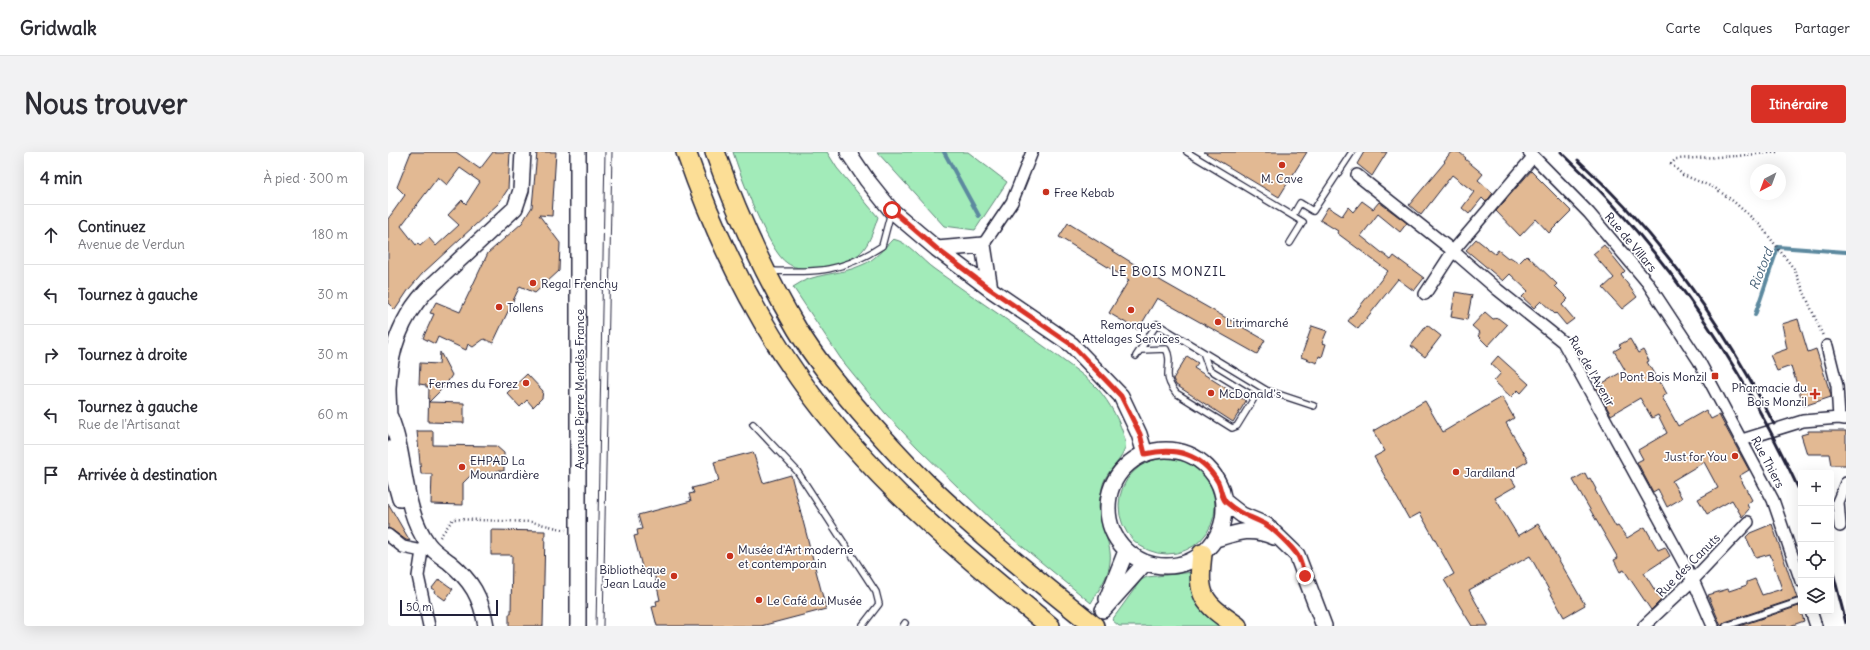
<!DOCTYPE html>
<html lang="fr">
<meta charset="utf-8">
<style>
body{margin:0;font-family:Delius,sans-serif;background:#f2f2f3;color:#2b2b33}
.controls{position:absolute;right:12px;bottom:12px;display:grid;overflow:hidden;border-radius:4px;box-shadow:0 4px 16px #0002}
.controls button{width:36px;height:36px;display:grid;place-items:center;padding:0;border:0;border-bottom:1px solid #e1e1e2;background:#fff;color:#2b2b33;font:20px sans-serif}
.compass{position:absolute;left:1362px;top:12px;width:36px;height:36px;border-radius:50%;background:#fff;box-shadow:0 4px 16px #0002;rotate:221deg}
.scale{position:absolute;left:12px;bottom:10px;width:98px;box-sizing:border-box;padding-left:4px;border:2px solid #22223b;border-top:0;font-size:11px;line-height:14px;white-space:nowrap;color:#22223b;-webkit-text-stroke:3px #fff;paint-order:stroke}
.stop{position:absolute;width:12px;height:12px;margin:-9px;border:3px solid #d93025;border-radius:50%;background:#fff}
.stop.end{background:#d93025;border-color:#fff;box-shadow:0 1px 4px #0008}
.list{margin:0;padding:0;list-style:none}
h2{display:flex;justify-content:space-between;align-items:center;height:52px;margin:0;padding:0 16px;font-size:17px}
h2 small{font-size:13px;font-weight:400;color:#7c7c81}
.list li{display:grid;grid-template-columns:26px 1fr auto;gap:12px;align-items:center;box-sizing:border-box;height:60px;padding:0 16px;border-top:1px solid #e1e1e2}
.list b{display:block;font-size:15px;white-space:nowrap}
.list p{margin:0;font-size:13px;white-space:nowrap;color:#7c7c81}
.list em{font-size:13px;font-style:normal;color:#7c7c81}
.icon{flex:none;width:22px;height:22px;fill:none;stroke:currentColor;stroke-width:2;stroke-linecap:round;stroke-linejoin:round}
.map{position:relative;flex:none;width:1458px;height:474px;overflow:hidden;border-radius:4px}
header{display:flex;align-items:center;gap:24px;box-sizing:border-box;height:56px;padding:0 20px;background:#fff;border-bottom:1px solid #e1e1e2}
header strong{font-size:19px}
nav{display:flex;gap:22px;margin-inline-start:auto;font-size:14px}
.intro{display:flex;align-items:center;justify-content:space-between;box-sizing:border-box;height:96px;padding:0 24px}
h1{margin:0;font-size:28px}
.button{padding:10px 18px;border-radius:4px;background:#d93025;color:#fff;font-size:14px;font-weight:700}
main{display:flex;gap:24px;padding:0 24px}
aside{flex:1;background:#fff;border-radius:4px;box-shadow:0 4px 16px #0002}
.map>svg:first-child{display:block}
</style>
<header>
<strong>Gridwalk</strong>
<nav><a>Carte</a><a>Calques</a><a>Partager</a></nav>
</header>
<div class="intro"><h1>Nous trouver</h1><a class="button">Itinéraire</a></div>
<main>
<aside>
<h2>4 min<small>À pied · 300 m</small></h2>
<ul class="list">
<li><svg class="icon" aria-label="ahead" viewBox="0 0 24 24"><path d="M12 20V5M6 11l6-6 6 6"/></svg><div><b>Continuez</b><p>Avenue de Verdun</p></div><em>180 m</em></li>
<li><svg class="icon" aria-label="left" viewBox="0 0 24 24"><path d="M17 20v-9H6M10 6l-5 5 5 5"/></svg><div><b>Tournez à gauche</b></div><em>30 m</em></li>
<li><svg class="icon" aria-label="right" viewBox="0 0 24 24"><path d="M7 20v-9h11M14 6l5 5-5 5"/></svg><div><b>Tournez à droite</b></div><em>30 m</em></li>
<li><svg class="icon" aria-label="left" viewBox="0 0 24 24"><path d="M17 20v-9H6M10 6l-5 5 5 5"/></svg><div><b>Tournez à gauche</b><p>Rue de l'Artisanat</p></div><em>60 m</em></li>
<li><svg class="icon" aria-label="arrive" viewBox="0 0 24 24"><path d="M6 21V4h12l-3 4 3 4H6"/></svg><div><b>Arrivée à destination</b></div></li>
</ul>
</aside>
<div class="map">
<svg width="1458" height="474" viewBox="0 0 1458 474">
<rect width="100%" height="100%" fill="#fff"/>
<filter id="ink" filterUnits="userSpaceOnUse"><feTurbulence type="fractalNoise" baseFrequency=".025" numOctaves="2"/><feDisplacementMap in="SourceGraphic" scale="8" xChannelSelector="R" yChannelSelector="G"/><feConvolveMatrix kernelMatrix="1 2 1 2 8 2 1 2 1" color-interpolation-filters="sRGB"/></filter>
<g filter="url(#ink)">
<path fill="#a2ebb9" stroke="#62867a" d="M345,0H439L449,16L490,65C481,92 476,107 446,113C432,116 411,120 399,111C381,100 352,23 345,0Z
M489,0H580L619,30L587,78L556,74Z
M505,87C521,90 533,108 546,117C586,146 628,173 668,203C682,214 698,224 710,237C722,251 733,271 737,288C741,302 722,316 717,327C714,332 714,339 712,345C707,372 725,388 722,410C721,424 710,439 703,451L614,378L529,295L497,261L453,207L405,135C426,120 451,124 474,113C487,108 495,97 505,87Z
M731 354a48 48 0 1 1 96 0a48 48 0 1 1-96 0Z
M806,420L837,474H731L724,468L753,428L759,425Z"/>
<g fill="none" stroke-linecap="round" stroke-linejoin="round">
<path stroke="#5c899f" stroke-width="4" d="M556,0L591,64
M1367,163L1390,95L1458,100"/>
</g>
<path fill="#e2b993" stroke="#22223b" fill-rule="evenodd" d="M23,0H68L92,17L105,0H122L120,37L110,52L35,121L21,137L7,158L0,151V67L17,43L9,35ZM72,16L92,30L78,52L74,48L60,63L71,73L48,94L41,86L32,94L30,91L28,93L13,74L50,25L59,33Z
M149,0H168L164,64L151,63L172,91L171,119L147,141L132,134L105,191L96,187L85,195L80,192L78,198L50,185L47,192L35,186L46,162L42,161L48,150L72,160L100,101L134,71L144,55Z
M816,0H919L891,45Z
M976,0H999L984,24L969,12Z
M1063,0H1071L1078,6L1077,7L1095,22L1090,28L1105,41L1098,50L1094,46L1081,62L1074,56L1086,40L1064,23L1033,63L1021,53L1057,10L1056,9Z
M1143,19L1183,59L1161,81L1148,67L1132,84L1108,59Z
M974,49L985,57L991,50L1019,71L1012,80L990,62L973,84L1003,108L1006,104L1036,126L1026,139L1010,127L970,177L960,169L1000,119L949,81L950,79L932,68L940,55L954,64L960,55L965,60Z
M680,71L775,130L877,188L869,202L769,146L750,178L721,161L741,128L671,85Z
M1088,87L1107,102L1110,98L1120,106L1122,105L1131,111L1139,103L1169,132L1167,134L1180,147L1174,153L1186,167L1178,173L1168,161L1167,162L1153,149L1146,156L1134,145L1140,139L1122,122L1115,129L1078,98Z
M1216,93L1237,119L1233,123L1249,145L1234,157L1215,136L1226,126L1205,102Z
M1067,140L1084,143L1079,168L1063,165Z
M1097,160L1105,167L1110,166L1119,173L1100,194L1090,184L1092,181L1084,174Z
M1410,167L1420,200L1428,197L1443,243V245L1416,254L1403,214L1389,219L1382,203L1399,197L1394,172Z
M1039,173L1053,184L1037,205L1023,194Z
M924,174L939,179L934,191L938,192L934,205L931,204L929,211L913,205Z
M1242,187L1250,201L1255,198L1261,209L1259,210L1272,232L1273,231L1279,242L1274,245L1290,274L1318,258L1323,267L1331,263L1361,318L1351,324L1364,348L1359,352L1361,357L1354,365L1344,348L1319,362L1310,347L1330,336L1316,310L1284,329L1294,346L1279,355L1270,337L1265,340L1249,310L1255,307L1250,298L1279,281L1270,263L1264,266L1252,246L1223,263L1208,235L1237,218L1226,199L1233,195L1231,193Z
M52,200L64,223L57,234L41,250L76,251V271L40,270L41,235H38V233L31,232L32,211L51,212Z
M799,204L810,211L806,216L858,249L845,270L788,233L785,227Z
M1110,204L1141,232L1133,241L1130,238L1123,245L1106,229L1113,221L1103,212Z
M139,222L155,239L154,246L145,255L139,248L132,255L119,241Z
M1114,245L1126,266L1118,271L1140,309L1120,321L1128,334L1107,346L1130,384L1150,372L1197,453L1176,465L1142,404L1081,438L1101,474H1084L1056,428L1066,422L1032,361L1021,367L986,305L997,299L985,279L1037,249L1055,280Z
M29,279H45V293L108,294L116,301V319H108V321H85L75,331V353L43,352L44,322H33Z
M1420,279H1458V313H1443L1441,302H1419L1413,283L1420,281Z
M365,300L375,331L403,323L438,457L373,474H269L264,455L269,454L268,449L272,448L266,421L261,422L259,418L255,419L246,384L250,383L249,378L254,377L250,363L303,349L301,342L306,341L304,336L331,329L326,310Z
M1197,321L1200,327L1202,326L1208,337L1207,338L1228,375L1230,374L1239,386L1257,375L1270,398L1277,395L1282,404L1256,421L1273,448L1263,458L1236,418L1232,420L1226,408L1230,406L1185,328Z
M0,351L22,389L18,388L4,378L0,376Z
M1384,372L1409,446L1337,470L1333,474L1320,443L1340,437L1341,439L1359,433V430L1367,427L1374,443L1394,437L1382,402L1368,406L1358,385L1362,381Z
M103,378L157,379L155,474H121V462H123L124,403H103Z
M51,427L65,437L57,448L46,440L47,438L44,436Z
M1411,454L1416,469L1402,474H1351Z"/>
<g fill="none" stroke-linecap="round" stroke-linejoin="round">
<defs>
<path id="lane" d="M799,0L915,70L902,91
M905,63L912,51L925,59L964,0
M381,119C429,120 453,121 494,94L503,60
M753,198L778,197C783,206 780,213 780,223C780,230 784,236 788,241L844,276L849,274L865,248L862,242L821,217L815,200
M748,204L769,172L878,238L926,254
M365,272L409,319L488,440L491,452L474,474
M515,474L517,471
M1338,474L1410,450"/>
<path id="street" d="M1141,0L1201,61L1259,130L1311,209L1385,348L1413,429
M969,23L1065,99L1110,138L1175,190L1305,428L1325,474
M595,93L624,50L644,0
M1037,142L1065,99L1145,5
M1439,194L1449,234L1451,266L1457,267
M1354,288L1415,269L1451,266
M1452,374L1450,350L1458,331
M0,383L15,395L34,399L30,424L41,474
M1423,459L1428,474
M1256,474L1305,428L1360,370"/>
<path id="secondary" d="M460,0L479,28L503,58L549,97L602,137L684,193L733,244L751,282L757,302
M549,97L595,93L602,137
M2,265C19,305 13,355 40,392C45,399 54,405 61,410C84,429 93,445 98,474
M0,274C2,262 0,250 0,237C1,200 13,166 38,139L127,56L133,38L135,0
M1,297L5,322L12,347
M720 356a58 58 0 1 1 116 0a58 58 0 1 1-116 0Z
M836,349L854,363L878,373L909,403L936,474
M828,387C850,380 864,375 886,385
M719,447L738,399
M715,458L757,411
M190,474V0"/>
<path id="highway" d="M298,0C326,81 362,156 411,226C479,323 571,400 662,474
M327,0C349,62 375,120 409,177C427,207 450,234 473,261C494,285 515,309 538,331C591,382 649,428 706,474
M814,402C809,445 814,450 849,474"/>
</defs>
<use href="#lane" stroke="#22223b" stroke-width="8"/>
<use href="#street" stroke="#22223b" stroke-width="14"/>
<use href="#secondary" stroke="#22223b" stroke-width="18"/>
<use href="#highway" stroke="#22223b" stroke-width="22"/>
<path stroke="#22223b" stroke-width="2.5" stroke-dasharray="1 3" stroke-linecap="butt" d="M1389,0L1349,4L1288,7L1283,12L1295,23L1327,36L1345,49L1372,73L1406,117L1435,184
M52,385L65,367L144,370L178,378"/>
<use href="#lane" stroke="#fff" stroke-width="5.5"/>
<use href="#street" stroke="#fff" stroke-width="11"/>
<use href="#secondary" stroke="#fff" stroke-width="15"/>
<use href="#highway" stroke="#fcde96" stroke-width="19"/>
<path stroke="#22223b" stroke-width="1" d="M208,474L217,0
M215,474L224,0"/>
<path stroke="#22223b" stroke-width="3" d="M1173,0C1277,97 1354,213 1413,342
M1190,8C1271,82 1336,174 1386,272
M1443,413L1458,471"/>
</g>
</g>
<g fill="none" stroke-linecap="round" stroke-linejoin="round" filter="url(#ink)">
<path stroke="#d93025" stroke-width="5" d="M504,58L549,97L602,137L684,193L733,244L752,282L757,302C788,295 813,301 830,330C833,336 833,345 838,350C852,363 862,364 877,372C886,377 905,396 910,404C913,410 915,418 917,424"/>
</g>
<g fill="#c8321e" stroke="#fff" stroke-width="1.5">
<circle cx="894" cy="13" r="4"/>
<circle cx="658" cy="40" r="4"/>
<circle cx="145" cy="131" r="4"/>
<circle cx="111" cy="155" r="4"/>
<circle cx="743" cy="158" r="4"/>
<circle cx="830" cy="170" r="4"/>
<rect x="1323" y="220" width="8" height="8" rx="2"/>
<circle cx="138" cy="231" r="4"/>
<circle cx="823" cy="241" r="4"/>
<path d="M1425 236h4v4h4v4h-4v4h-4v-4h-4v-4h4z"/>
<circle cx="1347" cy="304" r="4"/>
<circle cx="74" cy="315" r="4"/>
<circle cx="1068" cy="320" r="4"/>
<circle cx="342" cy="404" r="4"/>
<circle cx="286" cy="424" r="4"/>
<circle cx="371" cy="448" r="4"/>
</g>
<g text-anchor="middle" dominant-baseline="central" stroke-width="3.5" stroke-linejoin="round" paint-order="stroke">
<g font-size="12" fill="#22223b" stroke="#fff" text-anchor="start">
<text x="894" y="26" text-anchor="middle">M. Cave</text>
<text x="666" y="40">Free Kebab</text>
<text x="153" y="131">Regal Frenchy</text>
<text x="119" y="155">Tollens</text>
<text x="838" y="170">Litrimarché</text>
<text x="743" y="172" text-anchor="middle">Remorques<tspan x="743" dy="14">Attelages Services</tspan></text>
<text x="1319" y="224" text-anchor="end">Pont Bois Monzil</text>
<text x="130" y="231" text-anchor="end">Fermes du Forez</text>
<text x="1419" y="235" text-anchor="end">Pharmacie du<tspan x="1419" dy="14">Bois Monzil</tspan></text>
<text x="831" y="241">McDonald's</text>
<text x="1339" y="304" text-anchor="end">Just for You</text>
<text x="82" y="308">EHPAD La<tspan x="82" dy="14">Mounardière</tspan></text>
<text x="1076" y="320">Jardiland</text>
<text x="350" y="397">Musée d'Art moderne<tspan x="350" dy="14">et contemporain</tspan></text>
<text x="278" y="417" text-anchor="end">Bibliothèque<tspan x="278" dy="14">Jean Laude</tspan></text>
<text x="379" y="448">Le Café du Musée</text>
</g>
<g font-size="12" fill="#22223b" stroke="#fff">
<text transform="translate(1243 90) rotate(50)">Rue de Villars</text>
<text transform="translate(1204 219) rotate(60)">Rue de l'Avenir</text>
<text transform="translate(191 237) rotate(-90)">Avenue Pierre Mendès France</text>
<text transform="translate(1380 310) rotate(62)">Rue Thiers</text>
<text transform="translate(1300 413) rotate(-45)">Rue des Canuts</text>
</g>
<g font-size="13" font-style="italic" fill="#445e75" stroke="#fff">
<text transform="translate(1373 117) rotate(-69)">Riotord</text>
</g>
<g font-size="13" letter-spacing="1" fill="#22223b" stroke="#fff">
<text x="781" y="119">LE BOIS MONZIL</text>
</g>
</g>
</svg>
<div class="controls">
<button>+</button>
<button>−</button>
<button><svg class="icon" aria-label="locate" viewBox="0 0 24 24"><circle cx="12" cy="12" r="6"/><path d="M12 2v4M12 18v4M2 12h4M18 12h4"/></svg></button>
<button><svg class="icon" aria-label="layers" viewBox="0 0 24 24"><path d="M12 4l9 5-9 5-9-5zM3 14l9 5 9-5"/></svg></button>
</div>
<svg class="compass" viewBox="-18 -18 36 36"><path d="M0-13l5 13h-10z" fill="#e53935"/><path d="M0 13l5-13h-10z" fill="#7c7c81"/></svg>
<div class="scale">50 m</div>
<div class="stop" style="left:504px;top:58px"></div>
<div class="stop end" style="left:917px;top:424px"></div>
</div>
</main>
